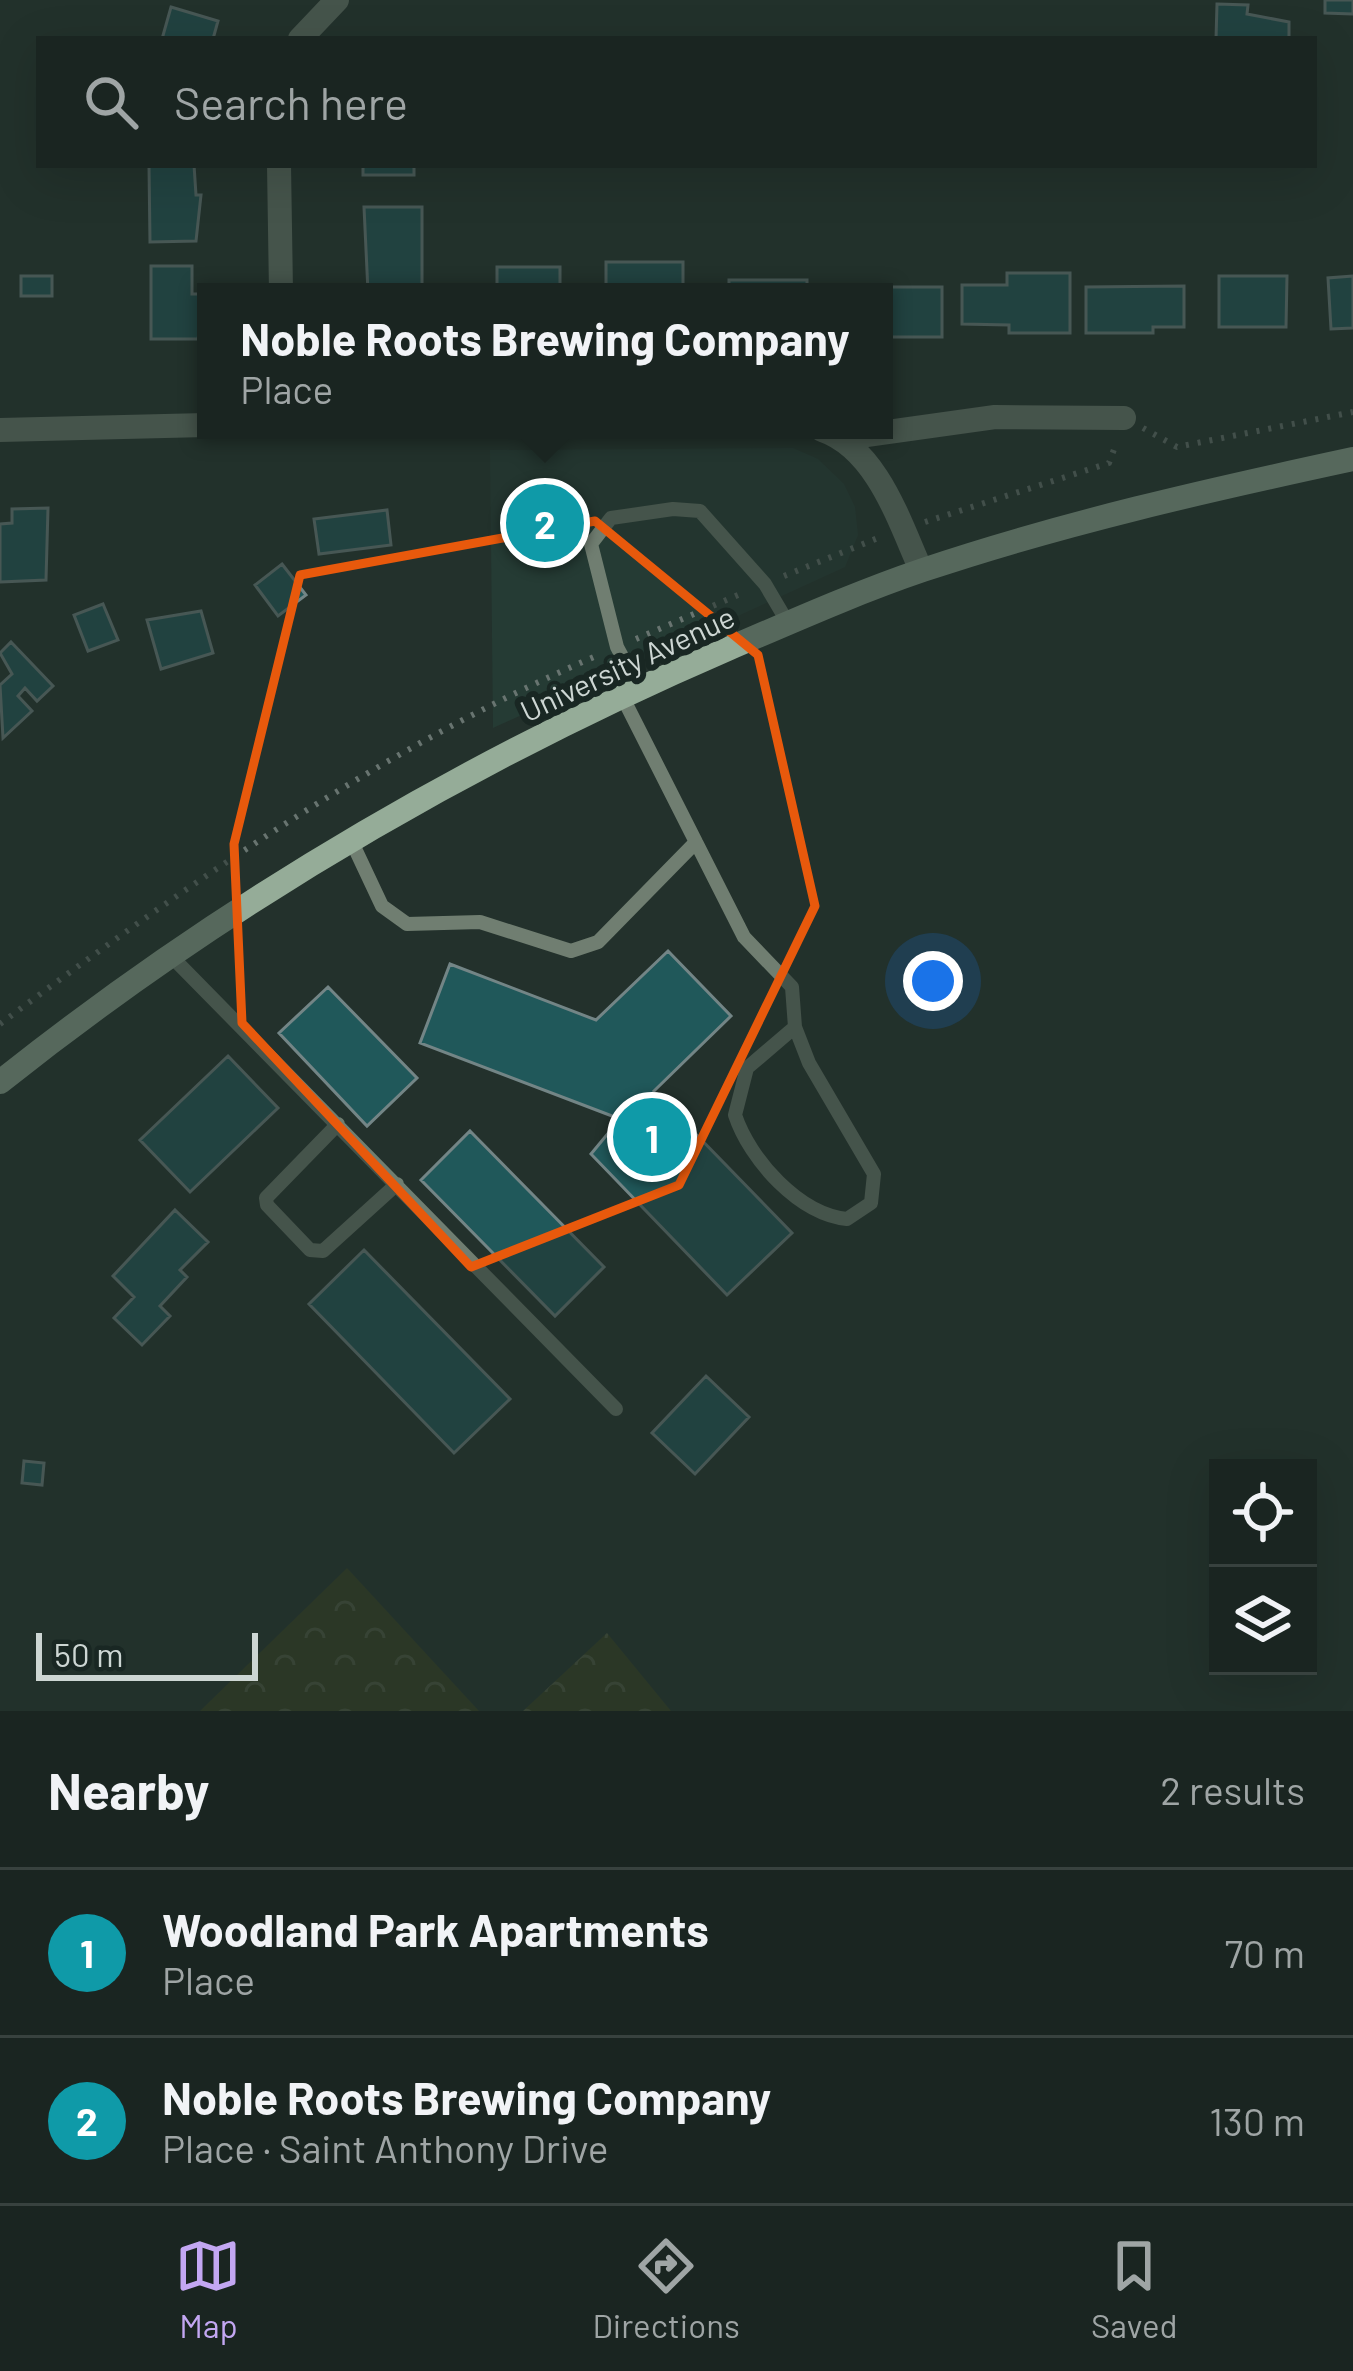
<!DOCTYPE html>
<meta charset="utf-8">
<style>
body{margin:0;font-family:Barlow,sans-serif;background:#27312e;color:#f1f3f6}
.controls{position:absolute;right:36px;bottom:36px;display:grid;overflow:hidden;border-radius:0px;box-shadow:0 12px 48px #0002}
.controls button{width:108px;height:108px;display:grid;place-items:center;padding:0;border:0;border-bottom:3px solid #38423f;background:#1a2521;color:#f1f3f6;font:60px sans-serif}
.scale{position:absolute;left:36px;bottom:30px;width:222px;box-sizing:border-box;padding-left:12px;border:6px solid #cdd6d3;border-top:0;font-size:33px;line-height:42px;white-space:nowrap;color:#cdd6d3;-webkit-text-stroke:9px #192723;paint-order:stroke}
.you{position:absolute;left:933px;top:981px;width:42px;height:42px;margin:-30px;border:9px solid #fff;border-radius:50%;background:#1a73e8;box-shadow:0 0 0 18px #1a73e833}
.badge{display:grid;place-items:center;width:78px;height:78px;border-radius:50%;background:#c3a7f2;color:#fff;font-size:39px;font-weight:700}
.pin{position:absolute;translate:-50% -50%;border:6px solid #fff;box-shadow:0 3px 12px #0006}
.popup{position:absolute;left:197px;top:283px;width:696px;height:156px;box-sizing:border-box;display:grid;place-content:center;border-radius:0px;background:#1a2521;filter:drop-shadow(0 3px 9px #0005);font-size:39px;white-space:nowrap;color:#9fa5a5}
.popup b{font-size:45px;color:#f1f3f6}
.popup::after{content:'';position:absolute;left:50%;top:100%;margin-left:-24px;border:24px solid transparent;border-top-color:#1a2521}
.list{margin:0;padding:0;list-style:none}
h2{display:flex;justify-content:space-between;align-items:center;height:156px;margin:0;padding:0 48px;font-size:51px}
h2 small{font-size:39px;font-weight:400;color:#9fa5a5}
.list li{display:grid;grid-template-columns:78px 1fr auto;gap:36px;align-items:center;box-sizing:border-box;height:168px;padding:0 48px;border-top:3px solid #38423f}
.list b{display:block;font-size:45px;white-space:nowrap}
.list p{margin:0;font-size:39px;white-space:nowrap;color:#9fa5a5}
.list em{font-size:39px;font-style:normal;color:#9fa5a5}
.icon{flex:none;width:66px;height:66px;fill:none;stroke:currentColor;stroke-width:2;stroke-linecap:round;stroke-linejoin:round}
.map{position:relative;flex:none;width:1353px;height:1711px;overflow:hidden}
.search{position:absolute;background:#1a2521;box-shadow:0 12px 48px #0002;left:36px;right:36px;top:36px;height:132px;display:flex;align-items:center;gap:30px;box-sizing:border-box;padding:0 42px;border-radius:0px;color:#9fa5a5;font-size:45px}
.sheet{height:492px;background:#1a2521}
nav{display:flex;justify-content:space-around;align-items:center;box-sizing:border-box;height:168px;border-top:3px solid #38423f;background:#1a2521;font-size:33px;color:#9fa5a5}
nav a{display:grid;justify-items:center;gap:6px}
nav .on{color:#c3a7f2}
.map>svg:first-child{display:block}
</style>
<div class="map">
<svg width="1353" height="1711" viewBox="0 0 1353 1711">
<defs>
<pattern id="forest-crowns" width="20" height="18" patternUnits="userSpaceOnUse" patternTransform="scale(3)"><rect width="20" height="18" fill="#353f20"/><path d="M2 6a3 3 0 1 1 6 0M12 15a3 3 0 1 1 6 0" fill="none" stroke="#515a40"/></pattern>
</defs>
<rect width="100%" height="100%" fill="#23312c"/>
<path fill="#253b34" d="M793,448L818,459L844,484L855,507L858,535L845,567L493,728L490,450Z"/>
<path fill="url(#forest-crowns)" d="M347,1568L479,1711H200Z
M607,1633L671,1711H523Z"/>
<path fill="#20585a" stroke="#738586" stroke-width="3" d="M1325,0H1353V14L1325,13Z
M1217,4L1248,5L1247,14L1289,22V39H1216Z
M171,7L218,21L213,39H162Z
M149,165H194L196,195H201L196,241L150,242Z
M363,165H414V175H363Z
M364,207H422V292H368Z
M606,262H683V292H606Z
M151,266H192V294H205L198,339H151Z
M497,267H560V292H497Z
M1007,273H1070V333H1009V325L962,324V285H1007Z
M21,276H52V296H21Z
M1219,276H1287L1286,327H1219Z
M1353,276V328L1331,329L1328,278Z
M729,280H807V292H729Z
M1184,286V327H1153V333H1086V287Z
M839,287H942V337H884V292H839Z
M564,486L570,556L526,560L520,489Z
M48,508L46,580L0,582V524L12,523V509Z
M387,510L391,545L319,554L314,519Z
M282,564L306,595L278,616L255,585Z
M103,604L118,640L88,651L74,615Z
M201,611L213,653L161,669L147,620Z
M11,642L53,686L37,701L25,688L18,696L32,711L3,738L0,685L12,674L0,653Z
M668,951L731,1016L654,1091L792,1233L727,1295L591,1154L620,1119L420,1043L450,964L596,1020Z
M328,987L417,1078L367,1126L279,1033Z
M228,1056L278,1108L190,1192L140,1140Z
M470,1131L604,1267L555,1316L421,1180Z
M175,1210L208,1242L180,1270L187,1277L160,1306L170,1316L142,1345L114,1318L134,1297L113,1276Z
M364,1250L510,1399L454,1453L309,1304Z
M706,1376L749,1417L695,1474L652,1433Z
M24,1461L44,1463L42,1485L22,1483Z"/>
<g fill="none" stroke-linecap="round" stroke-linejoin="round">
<path stroke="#687470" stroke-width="6" stroke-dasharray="3 9" stroke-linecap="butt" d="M1143,428L1177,447L1353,412
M925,522L1109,463L1116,444
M784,576L878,538
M636,639L745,592
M0,1024C187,884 385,746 601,654"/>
<path stroke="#707e71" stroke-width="14" d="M639,688L617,647L591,544L611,518L673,509L700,511L765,584L788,623
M622,696L744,937L792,987L795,1027L809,1063L874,1174L871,1203L847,1219C799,1214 750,1160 735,1115L747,1068L795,1027
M350,838L382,906L407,924L480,922L571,951L598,942L696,842
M170,955L616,1409
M338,1124L266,1198L267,1205L310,1250L323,1251L397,1184"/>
<path stroke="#707e71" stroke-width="24" d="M300,39L337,0
M279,165L281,292
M0,430L206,425
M822,430C877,449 899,521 921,570
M845,438L995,417L1124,418"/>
<path stroke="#95ac98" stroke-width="24" d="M0,1082C224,904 468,761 730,648C793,621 858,592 923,570C1063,523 1209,490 1353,459"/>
</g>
<path d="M0 0H1353V1711H0ZM595,521L758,655L815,906L679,1185L471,1267L242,1023L234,844L300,575Z" fill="#23312c" fill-opacity=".55" fill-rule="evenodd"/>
<path fill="none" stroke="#e8590c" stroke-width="9" stroke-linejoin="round" d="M595,521L758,655L815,906L679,1185L471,1267L242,1023L234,844L300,575Z"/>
<g text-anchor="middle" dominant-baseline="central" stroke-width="12" stroke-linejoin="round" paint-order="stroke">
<g font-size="30" fill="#cdd6d3" stroke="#192723">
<text transform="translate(627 663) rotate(-25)">University Avenue</text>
</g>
</g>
</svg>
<div class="controls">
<button><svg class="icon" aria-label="locate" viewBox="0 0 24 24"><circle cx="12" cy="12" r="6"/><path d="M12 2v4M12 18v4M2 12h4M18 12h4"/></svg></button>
<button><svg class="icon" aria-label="layers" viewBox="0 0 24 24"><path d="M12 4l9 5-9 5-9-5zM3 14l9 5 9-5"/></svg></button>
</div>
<div class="scale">50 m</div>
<div class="you"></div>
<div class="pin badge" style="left:652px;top:1137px;background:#0f9aa8">1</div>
<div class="pin badge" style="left:545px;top:523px;background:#0f9aa8">2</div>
<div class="popup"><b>Noble Roots Brewing Company</b>Place</div>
<div class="search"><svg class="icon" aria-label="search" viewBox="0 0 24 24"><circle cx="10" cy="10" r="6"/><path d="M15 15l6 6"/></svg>Search here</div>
</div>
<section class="sheet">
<h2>Nearby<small>2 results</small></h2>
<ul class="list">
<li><span class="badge" style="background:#0f9aa8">1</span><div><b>Woodland Park Apartments</b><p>Place</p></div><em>70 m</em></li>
<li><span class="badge" style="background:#0f9aa8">2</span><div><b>Noble Roots Brewing Company</b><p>Place · Saint Anthony Drive</p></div><em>130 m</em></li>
</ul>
</section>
<nav>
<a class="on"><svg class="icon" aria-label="map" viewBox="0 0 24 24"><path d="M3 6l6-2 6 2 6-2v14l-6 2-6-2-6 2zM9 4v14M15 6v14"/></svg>Map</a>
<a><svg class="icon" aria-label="directions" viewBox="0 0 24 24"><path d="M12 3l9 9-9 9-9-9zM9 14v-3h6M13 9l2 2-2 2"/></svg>Directions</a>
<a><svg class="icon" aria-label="saved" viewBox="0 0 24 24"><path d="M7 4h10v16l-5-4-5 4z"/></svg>Saved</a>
</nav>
